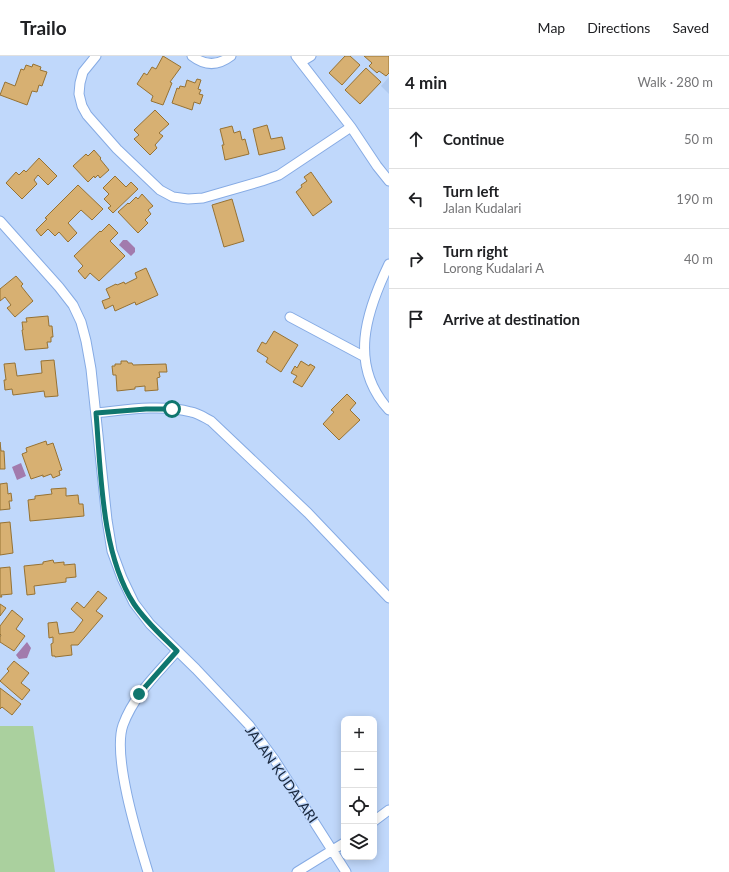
<!DOCTYPE html>
<meta charset="utf-8">
<style>
body{margin:0;font-family:Lato,sans-serif;background:#f2f2f2;color:#202124}
.controls{position:absolute;right:12px;bottom:12px;display:grid;overflow:hidden;border-radius:8px;box-shadow:0 2px 10px #0003}
.controls button{width:36px;height:36px;display:grid;place-items:center;padding:0;border:0;border-bottom:1px solid #e0e0e0;background:#fff;color:#202124;font:20px sans-serif}
.stop{position:absolute;width:12px;height:12px;margin:-9px;border:3px solid #0f766e;border-radius:50%;background:#fff}
.stop.end{background:#0f766e;border-color:#fff;box-shadow:0 1px 4px #0008}
.list{margin:0;padding:0;list-style:none}
h2{display:flex;justify-content:space-between;align-items:center;height:52px;margin:0;padding:0 16px;font-size:17px}
h2 small{font-size:13px;font-weight:400;color:#757577}
.list li{display:grid;grid-template-columns:26px 1fr auto;gap:12px;align-items:center;box-sizing:border-box;height:60px;padding:0 16px;border-top:1px solid #e0e0e0}
.list b{display:block;font-size:15px;white-space:nowrap}
.list p{margin:0;font-size:13px;white-space:nowrap;color:#757577}
.list em{font-size:13px;font-style:normal;color:#757577}
.icon{flex:none;width:22px;height:22px;fill:none;stroke:currentColor;stroke-width:2;stroke-linecap:round;stroke-linejoin:round}
.map{position:relative;flex:none;width:389px;height:816px;overflow:hidden}
header{display:flex;align-items:center;gap:24px;box-sizing:border-box;height:56px;padding:0 20px;background:#fff;border-bottom:1px solid #e0e0e0}
header strong{font-size:19px}
nav{display:flex;gap:22px;margin-inline-start:auto;font-size:14px}
main{display:flex}
aside{flex:1;background:#fff}
.map>svg:first-child{display:block}
</style>
<header>
<strong>Trailo</strong>
<nav><a>Map</a><a>Directions</a><a>Saved</a></nav>
</header>
<main>
<div class="map">
<svg width="389" height="816" viewBox="0 0 389 816">
<rect width="100%" height="100%" fill="#c0d8fb"/>
<path fill="#b0caef" d="M389,21V38L381,30Z"/>
<path fill="#aad09e" d="M0,670H33L55,816H0Z"/>
<path fill="#a27bad" d="M123,184H127L135,192V196L131,200L119,189Z
M21,407L26,420L17,424L12,411Z
M27,586L31,592L27,602L19,603L16,599Z"/>
<path fill="#d7b072" stroke="#967233" d="M163,0L181,11L170,26L172,27L163,49L151,45L153,40L137,28L144,17L147,19L152,11L156,13Z
M345,0H350L360,9L342,29L329,17Z
M364,0H389V17L386,20L379,15L377,17L369,10L372,7Z
M33,8L41,11L40,14L47,16L42,30L39,29L37,36L32,35L27,49L0,39L5,26L15,30L21,13L24,14L26,9L32,11Z
M366,12L381,26L360,48L345,34Z
M197,23L201,24L198,33L201,34L199,38L203,39L200,48L194,46L192,54L172,47L177,32L179,33L180,30L185,31L187,24L195,27Z
M155,54L169,68L159,77L163,80L155,89L157,92L150,99L134,83L139,79L134,74Z
M267,69L271,83L282,81L285,93L259,99L253,73Z
M232,70L234,77L240,75L242,84L245,83L249,98L225,104L222,89H224L220,73Z
M94,94L101,102L100,103L109,114L100,122L98,119L95,122L94,120L88,126L73,110L86,98L88,100Z
M39,102L57,120L48,129L38,119L34,124L37,128L22,143L6,127L16,116L19,119L24,114L26,116Z
M311,116L332,146L313,160L296,136L302,131L301,129L307,125L304,121Z
M115,120L126,131L131,126L138,133L113,157L108,152L111,150L104,143L109,138L103,132Z
M78,129L103,153L92,164L81,154L68,167L77,177L68,186L59,176L55,180L48,173L41,180L36,174L47,163L45,162Z
M142,138L153,150L148,154L151,158L145,164L148,167L138,177L118,156L128,147L129,148L136,141L138,143Z
M232,143L244,185L224,191L212,149Z
M109,168L118,177L110,185L125,200L99,225L90,217L85,223L78,215L83,210L74,200L100,175L101,176Z
M146,212L158,239L136,249L135,246L115,255L113,249L105,253L102,245L110,242L106,233L116,228L117,229L124,226L125,228L137,222L135,217Z
M16,220L23,228L21,230L33,245L15,261L7,252L11,249L5,241L0,245V233Z
M48,260L49,270H52L53,281H51V286H47L48,292L25,294L22,274H23L22,266H27L26,262Z
M274,275L298,289L281,316L266,306L268,302L257,295L262,286L266,288Z
M54,304L58,340L45,341L44,335L13,339L12,333L5,334L4,324H6L4,308L15,307L17,320L42,317L41,305Z
M121,305H127L128,307H132L133,309L166,308L167,316H159L160,321L157,322L158,334L145,335V330L135,331V333L117,335L116,319H113L112,310H115V308H121Z
M301,305L309,310L310,308L315,311L302,331L293,326L297,320L291,317L295,310L297,312Z
M347,338L356,347L350,354L360,364L339,384L323,368L334,356L331,354Z
M46,385L47,389L53,387L62,414L59,415L60,419L53,422L51,418L43,421V419L31,423L22,398L27,396L26,392Z
M0,386L1,395H4L5,413H0Z
M7,427L8,438L11,437L12,445H9L10,453L0,454V428Z
M66,432V440L78,439L79,448H83L84,460L30,465L28,444L35,443V440L52,438L51,433Z
M10,466L13,497L0,499V467Z
M53,504L54,507L64,506V509L75,508L76,521L66,522V526L34,530L35,538L27,539L24,510L43,508V506Z
M10,511L12,538L1,539L2,541H0V512Z
M98,535L107,542L96,555L103,560L78,589H71L72,599L55,601V600H52L51,588L53,587V581L49,582L48,567L57,566L59,578L74,576L83,564L71,553L77,546L84,552Z
M0,548L6,552L0,560Z
M12,554L23,563L16,573L25,580L14,595L0,586V581L1,579L0,578V570Z
M14,605L29,617L21,627L30,634L22,644L0,625L9,615L7,613Z
M0,632L21,648L12,659L2,651L0,653Z"/>
<g fill="none" stroke-linecap="round" stroke-linejoin="round">
<defs>
<path id="street" d="M96,0L83,16L80,27L79,38L82,50L87,59L117,93L160,134L173,141L188,143L203,142L262,125L279,119L351,71
M192,0C205,10 218,10 231,0
M296,0L351,71L377,110L389,125
M301,6L311,0
M0,165L59,231L73,249L81,266L86,285L91,313L107,464L112,495L122,522L134,547L150,568L196,613L249,669L274,703L346,816
M389,208C366,256 348,309 389,354
M290,261L365,301
M96,357C125,354 162,348 191,356C198,357 205,362 211,365L308,457L389,542
M374,765L389,754
M148,816C138,783 112,700 123,669C134,639 157,618 177,595
M297,816L344,787"/>
</defs>
<use href="#street" stroke="#86abe4" stroke-width="11"/>
<use href="#street" stroke="#fff" stroke-width="9"/>
</g>
<g fill="none" stroke-linecap="round" stroke-linejoin="round">
<path stroke="#0f766e" stroke-width="5" d="M139,638L177,595C162,580 146,566 134,548C101,497 101,416 96,357L146,353H172"/>
</g>
<g text-anchor="middle" dominant-baseline="central" stroke-width="3" stroke-linejoin="round" paint-order="stroke">
<g font-size="14" fill="#18273d" stroke="#c0d8fb">
<text transform="translate(282 718) rotate(55)">JALAN KUDALARI</text>
</g>
</g>
</svg>
<div class="controls">
<button>+</button>
<button>−</button>
<button><svg class="icon" aria-label="locate" viewBox="0 0 24 24"><circle cx="12" cy="12" r="6"/><path d="M12 2v4M12 18v4M2 12h4M18 12h4"/></svg></button>
<button><svg class="icon" aria-label="layers" viewBox="0 0 24 24"><path d="M12 4l9 5-9 5-9-5zM3 14l9 5 9-5"/></svg></button>
</div>
<div class="stop" style="left:172px;top:353px"></div>
<div class="stop end" style="left:139px;top:638px"></div>
</div>
<aside>
<h2>4 min<small>Walk · 280 m</small></h2>
<ul class="list">
<li><svg class="icon" aria-label="ahead" viewBox="0 0 24 24"><path d="M12 20V5M6 11l6-6 6 6"/></svg><div><b>Continue</b></div><em>50 m</em></li>
<li><svg class="icon" aria-label="left" viewBox="0 0 24 24"><path d="M17 20v-9H6M10 6l-5 5 5 5"/></svg><div><b>Turn left</b><p>Jalan Kudalari</p></div><em>190 m</em></li>
<li><svg class="icon" aria-label="right" viewBox="0 0 24 24"><path d="M7 20v-9h11M14 6l5 5-5 5"/></svg><div><b>Turn right</b><p>Lorong Kudalari A</p></div><em>40 m</em></li>
<li><svg class="icon" aria-label="arrive" viewBox="0 0 24 24"><path d="M6 21V4h12l-3 4 3 4H6"/></svg><div><b>Arrive at destination</b></div></li>
</ul>
</aside>
</main>
